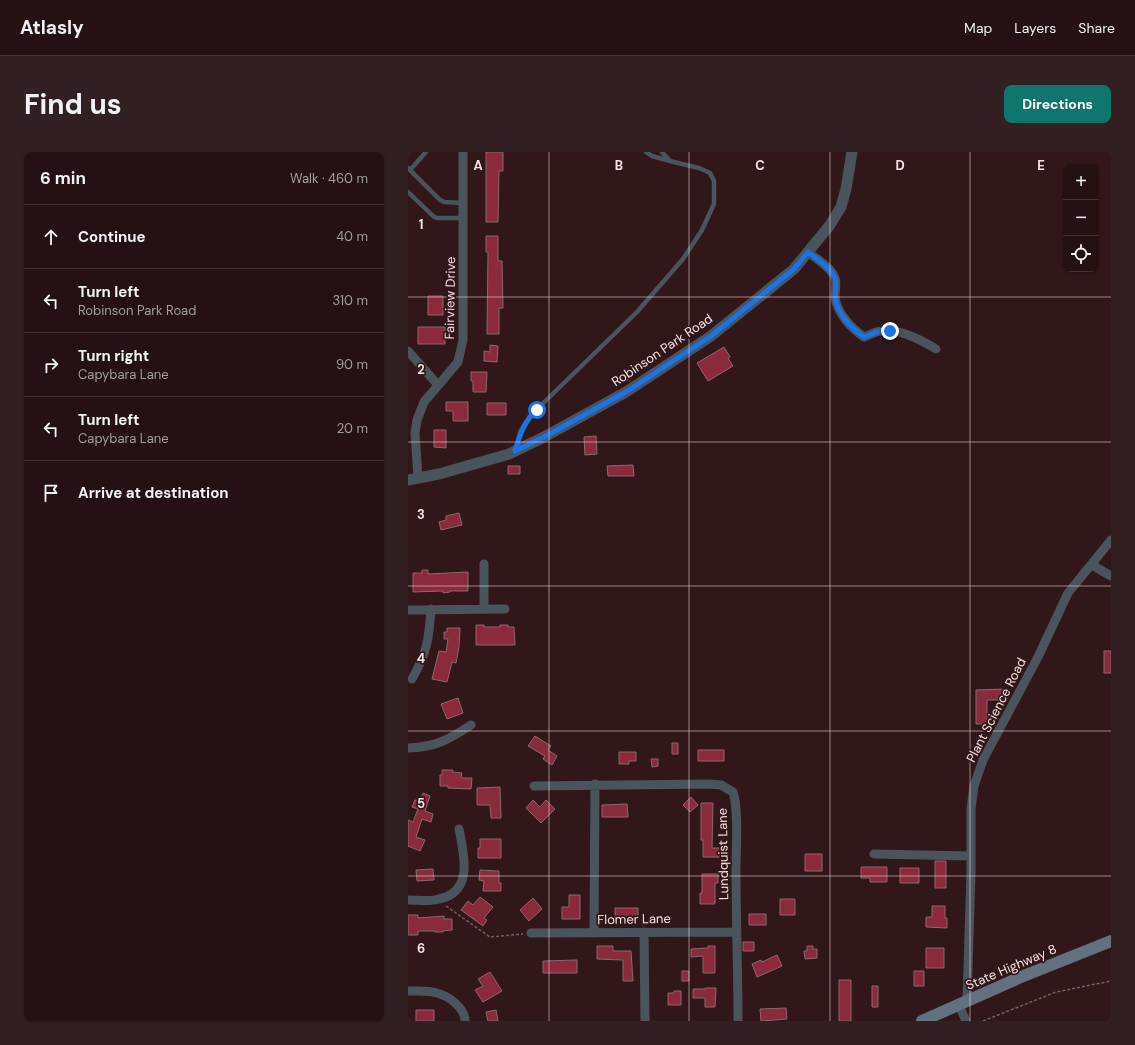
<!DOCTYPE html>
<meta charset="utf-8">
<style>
body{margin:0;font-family:"DM Sans",sans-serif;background:#311f22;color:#f1f3f6}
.controls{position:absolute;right:12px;top:12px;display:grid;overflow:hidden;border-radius:8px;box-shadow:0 1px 3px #0004}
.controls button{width:36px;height:36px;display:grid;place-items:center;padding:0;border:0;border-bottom:1px solid #423134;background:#251114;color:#f1f3f6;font:20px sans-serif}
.stop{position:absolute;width:12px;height:12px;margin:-9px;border:3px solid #1a73e8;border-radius:50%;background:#fff}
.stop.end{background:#1a73e8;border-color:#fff;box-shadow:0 1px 4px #0008}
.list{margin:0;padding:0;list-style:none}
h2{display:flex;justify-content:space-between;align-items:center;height:52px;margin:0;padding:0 16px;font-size:17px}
h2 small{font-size:13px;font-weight:400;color:#a39da0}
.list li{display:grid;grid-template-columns:26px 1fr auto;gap:12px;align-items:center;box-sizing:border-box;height:64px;padding:0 16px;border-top:1px solid #423134}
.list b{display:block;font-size:15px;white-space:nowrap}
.list p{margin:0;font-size:13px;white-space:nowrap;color:#a39da0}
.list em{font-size:13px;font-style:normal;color:#a39da0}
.icon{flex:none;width:22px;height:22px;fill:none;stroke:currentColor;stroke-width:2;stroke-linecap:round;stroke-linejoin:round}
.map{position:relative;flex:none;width:703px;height:869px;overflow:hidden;border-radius:8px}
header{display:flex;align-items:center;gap:24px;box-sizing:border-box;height:56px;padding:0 20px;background:#251114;border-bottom:1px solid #423134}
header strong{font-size:19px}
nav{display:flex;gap:22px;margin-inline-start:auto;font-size:14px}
.intro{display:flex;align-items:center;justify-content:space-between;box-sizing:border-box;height:96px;padding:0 24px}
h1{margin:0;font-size:28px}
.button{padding:10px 18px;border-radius:8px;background:#0f766e;color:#fff;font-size:14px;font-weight:700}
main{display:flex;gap:24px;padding:0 24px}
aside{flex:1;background:#251114;border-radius:8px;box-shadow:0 1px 3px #0004}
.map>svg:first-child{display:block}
</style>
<header>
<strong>Atlasly</strong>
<nav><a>Map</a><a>Layers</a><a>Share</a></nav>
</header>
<div class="intro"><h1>Find us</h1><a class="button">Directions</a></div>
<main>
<aside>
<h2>6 min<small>Walk · 460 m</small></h2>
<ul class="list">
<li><svg class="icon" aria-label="ahead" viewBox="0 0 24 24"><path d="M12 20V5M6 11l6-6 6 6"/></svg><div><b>Continue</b></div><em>40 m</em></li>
<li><svg class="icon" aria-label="left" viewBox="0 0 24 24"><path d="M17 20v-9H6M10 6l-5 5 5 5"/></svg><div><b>Turn left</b><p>Robinson Park Road</p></div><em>310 m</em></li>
<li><svg class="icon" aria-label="right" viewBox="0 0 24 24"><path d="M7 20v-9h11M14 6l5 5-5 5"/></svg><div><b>Turn right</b><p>Capybara Lane</p></div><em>90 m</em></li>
<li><svg class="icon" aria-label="left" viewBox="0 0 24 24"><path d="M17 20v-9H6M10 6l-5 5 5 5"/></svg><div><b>Turn left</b><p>Capybara Lane</p></div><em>20 m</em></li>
<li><svg class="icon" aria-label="arrive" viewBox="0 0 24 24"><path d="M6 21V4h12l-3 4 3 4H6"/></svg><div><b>Arrive at destination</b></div></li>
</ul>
</aside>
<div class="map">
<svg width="703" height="869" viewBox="0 0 703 869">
<rect width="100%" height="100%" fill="#31171a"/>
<path fill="#8a2a3c" stroke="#8b696c" d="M78,0H95V19H91L90,70H78Z
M78,84H90V109H94L95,156H91V182H79L80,100H78Z
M20,144H35V163H20Z
M10,175H37V192H10Z
M82,193L90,194L89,210L76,209V199L82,200Z
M316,195L322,205L320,206L325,214L300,229L289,211Z
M63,220H79L78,240H65V229H63Z
M38,250H60V269H45V259H38Z
M79,251H98V263H79Z
M26,278H38V296L26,295Z
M188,284L189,302L177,303L176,285Z
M225,313L226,324H200L199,314Z
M100,314H112V322H100Z
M51,361L54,373L33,378L31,370L38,368V364Z
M14,418H20V422L60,420V439H42V440L35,441V439L5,440V421H14Z
M68,473H76V475H92V473H100V475H106L107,493H68Z
M39,476H52L51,495L48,511L44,510L39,530L24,527L31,499L38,500L40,487H36V480H39Z
M696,499H703V521H696Z
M599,537V548H579V572H568V538Z
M50,546L55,561L39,567L33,552Z
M127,584L143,594L140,598L149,604L144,613L135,607L137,604L120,594Z
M264,591H270V602H264Z
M290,598H316V609H290Z
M211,600H228V609H221V612H211Z
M243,607H250V614L244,615Z
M34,618H45L44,620L54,621L53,626H64L63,637L40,636V634H32V623H34Z
M92,635L93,666H83L82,653H69V636Z
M15,641L22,644L17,659L25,662L23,670L14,667L8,685L17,688L12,699L0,694V668L5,670L10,657L4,655L7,648L12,649Z
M283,645L290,653L282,660L275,653Z
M125,648L132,655L138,648L147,657L133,671L118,656Z
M293,651H305L304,696H313V705H295V688H293Z
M219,652L220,665H194V653Z
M72,687H93V706H70V696H72Z
M397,702H414V719H397Z
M527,709H538V736H527Z
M453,715H479V730H462V726H453Z
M492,716H511V731H492Z
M25,717L26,728L9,729L8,718Z
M72,718L91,719V731H93V739H75L76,729L71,728Z
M294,722H310V731H307V752H292V741H294Z
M161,743H172V767H154V755H161Z
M72,745L85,755L76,766L79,768L75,774L53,758L60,749L65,753Z
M125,746L134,757L121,769L112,758Z
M372,747H387V763H372Z
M524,754H537V766H539V776L518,775V765H524Z
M207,756H230V767H207Z
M341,762H358V773H341Z
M0,763H10V766L36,764V767H44V778L35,779V780H27V779H10V783H0Z
M335,790H346V799H335Z
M189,794H205V799H223L225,829H215V808L189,807Z
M300,794H307V821H295V804L283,805V797L300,796Z
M399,794H405V797H409V806L397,807L396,799H399Z
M518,796H536V816H518Z
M369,803L374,814L349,825L344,812L353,808L354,810Z
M169,808V821H135V809Z
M274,819H281V829H274Z
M506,819H516V834H506Z
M82,820L94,839L75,850L67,838L75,834L70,827Z
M431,828H443V869H431Z
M464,834H470V855H464Z
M297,836H308L307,855H297V846H285V837H297Z
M266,839H273V853H260V841H266Z
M378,856L379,867L353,869L352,857Z
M8,858H26V869H8Z
M88,858L90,869H80L78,860Z"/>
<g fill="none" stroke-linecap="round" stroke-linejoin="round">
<path stroke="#776062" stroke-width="1.5" stroke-dasharray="3 2" stroke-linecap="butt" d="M38,754L82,785L115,782
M575,869L648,840L703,829"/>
<path stroke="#4a545d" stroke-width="4.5" d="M238,0L244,4L262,9L254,0
M0,16L32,48L36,50L55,51
M2,18L18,0
M0,40L25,64L29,66H55
M108,297L112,280L122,264L229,160L275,107L294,78L306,52V29L302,21L291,16L262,9"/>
<path stroke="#4a545d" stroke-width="9" d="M400,100C408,107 423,115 427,126C429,131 427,139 427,145C429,161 443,176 456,185C461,183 468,179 474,179C491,176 513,188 528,197
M0,199L30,233
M10,326L7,281L9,268L16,250L50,210L55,188V0
M76,412V457
M684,413L703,424
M0,458L97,457
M4,527C19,501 21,487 23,457
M0,596C28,595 40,588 63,573
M126,634L301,632L313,633L325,640C331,658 328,696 328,716C328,767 330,818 330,869
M466,702L563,704
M0,748C10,748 22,750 31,747C66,740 56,703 51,677
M236,780L237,869
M123,781L329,780
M186,781L187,632
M0,839C10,839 20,838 29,841C41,844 57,856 57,869
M559,849L563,720V657L566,634L575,608L630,505L660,441L703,388
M551,853L558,869"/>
<path stroke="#4a545d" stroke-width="11" d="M0,328L31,322L101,302L136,285L218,240L303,184L386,117L422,73L433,55L438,37L444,0"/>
<path stroke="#627180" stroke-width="12" d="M514,869L613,825L703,789"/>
</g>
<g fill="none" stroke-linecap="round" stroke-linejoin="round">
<path stroke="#1a73e8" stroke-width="5" d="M129,258C116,269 112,283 107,299L136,285L218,240L303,184L386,117L400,100C408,107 423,115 427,126C429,131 427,139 427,145C429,161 443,176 456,185L472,179H482"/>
</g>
<path fill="none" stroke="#f5e2e3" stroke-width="1" stroke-opacity="0.55" d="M141,0V869M281,0V869M422,0V869M562,0V869M0,145H703M0,290H703M0,434H703M0,579H703M0,724H703"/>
<g text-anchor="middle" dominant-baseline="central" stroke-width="3.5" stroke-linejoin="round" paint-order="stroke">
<g font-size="13" fill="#f5e2e3" stroke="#31171a">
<text transform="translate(42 146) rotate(-89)">Fairview Drive</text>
<text transform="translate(254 198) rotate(-34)">Robinson Park Road</text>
<text transform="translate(588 558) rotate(-63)">Plant Science Road</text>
<text transform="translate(315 702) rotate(-91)">Lundquist Lane</text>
<text transform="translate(226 767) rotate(-1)">Flomer Lane</text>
<text transform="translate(603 815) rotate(-23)">State Highway 8</text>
</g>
</g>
<g font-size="13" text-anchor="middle" font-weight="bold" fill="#f5e2e3" stroke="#31171a" stroke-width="3.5" stroke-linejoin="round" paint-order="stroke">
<text x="70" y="18">A</text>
<text x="211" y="18">B</text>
<text x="352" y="18">C</text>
<text x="492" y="18">D</text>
<text x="633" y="18">E</text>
<text x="13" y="77">1</text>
<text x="13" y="222">2</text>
<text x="13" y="367">3</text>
<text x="13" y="511">4</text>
<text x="13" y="656">5</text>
<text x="13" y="801">6</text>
</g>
</svg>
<div class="controls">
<button>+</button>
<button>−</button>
<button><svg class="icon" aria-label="locate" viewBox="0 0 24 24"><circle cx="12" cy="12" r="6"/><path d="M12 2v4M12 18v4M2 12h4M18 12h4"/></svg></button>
</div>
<div class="stop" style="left:129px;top:258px"></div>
<div class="stop end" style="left:482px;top:179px"></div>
</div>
</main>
